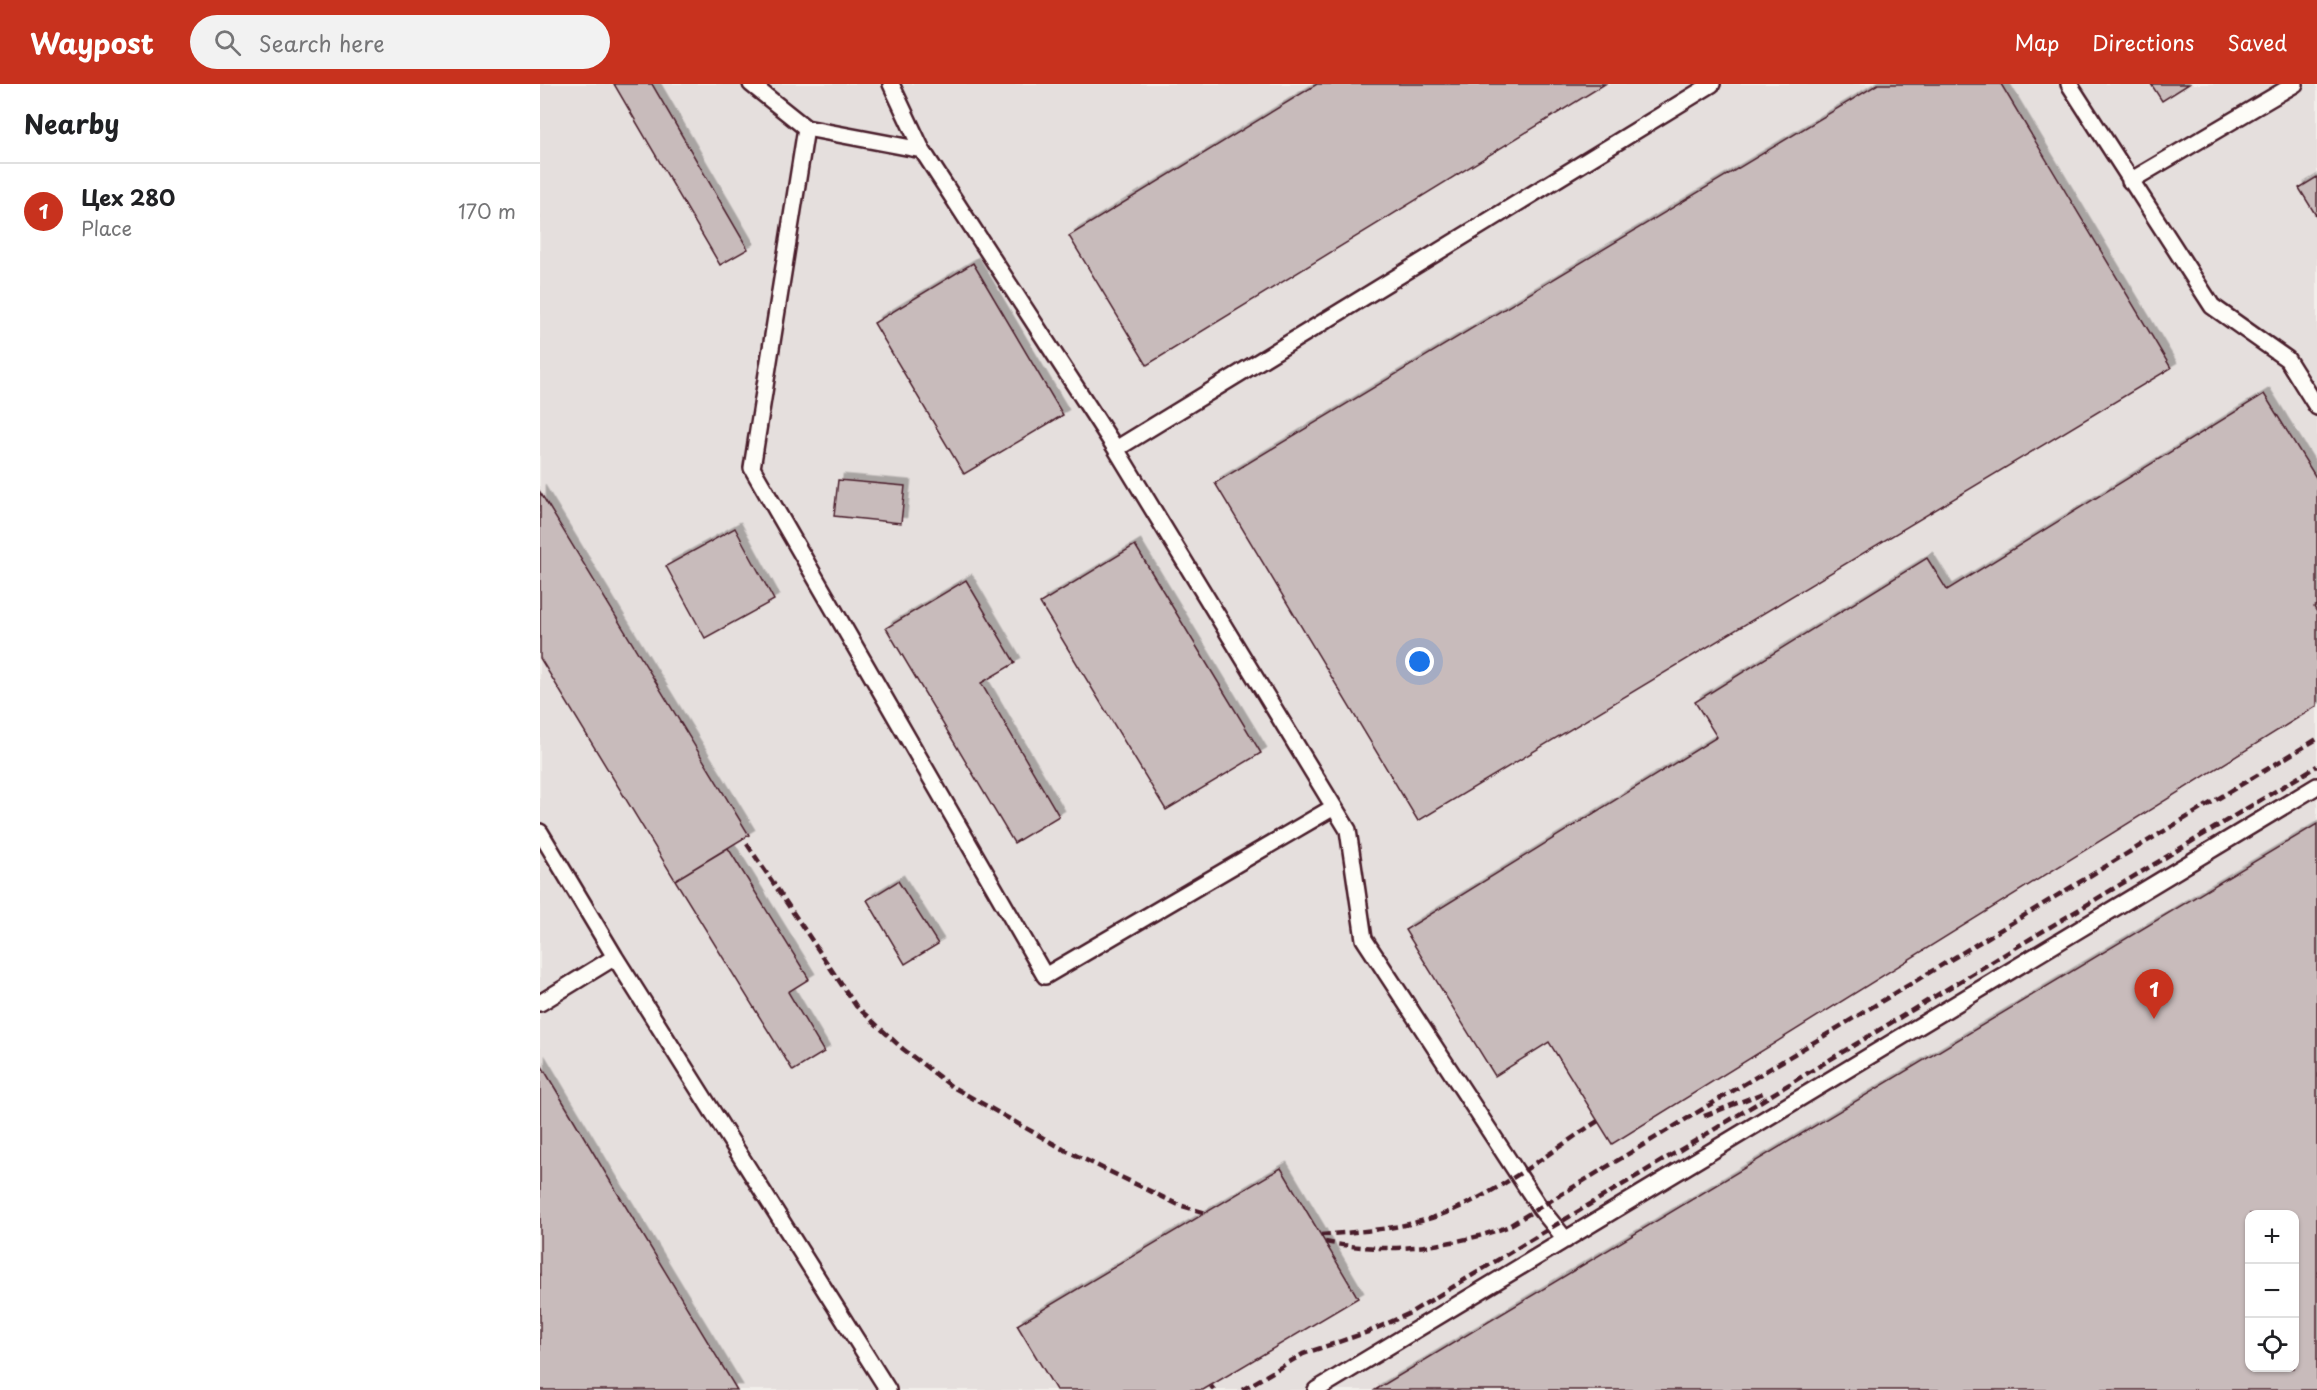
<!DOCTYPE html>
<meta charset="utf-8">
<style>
body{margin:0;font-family:"Playpen Sans",sans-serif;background:#f2f2f2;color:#202124}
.controls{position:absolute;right:18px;bottom:18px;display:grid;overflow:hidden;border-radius:12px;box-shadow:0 2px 4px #0004}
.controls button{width:54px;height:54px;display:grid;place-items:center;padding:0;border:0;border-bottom:2px solid #e0e0e0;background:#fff;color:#202124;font:30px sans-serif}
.you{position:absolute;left:880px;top:578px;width:21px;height:21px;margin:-15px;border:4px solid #fff;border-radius:50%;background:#1a73e8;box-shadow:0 0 0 9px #1a73e833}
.badge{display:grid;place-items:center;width:39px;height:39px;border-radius:50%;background:#c8321e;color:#fff;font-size:20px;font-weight:700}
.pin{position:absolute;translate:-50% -50px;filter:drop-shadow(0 2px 3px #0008)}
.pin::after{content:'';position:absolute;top:32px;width:21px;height:18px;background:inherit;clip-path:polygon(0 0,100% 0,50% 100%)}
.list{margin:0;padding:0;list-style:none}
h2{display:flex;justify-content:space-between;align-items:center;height:78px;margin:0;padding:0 24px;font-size:26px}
h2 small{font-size:20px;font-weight:400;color:#757577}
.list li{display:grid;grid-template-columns:39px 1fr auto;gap:18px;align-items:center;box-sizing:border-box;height:96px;padding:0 24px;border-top:2px solid #e0e0e0}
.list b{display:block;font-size:22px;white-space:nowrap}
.list p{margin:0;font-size:20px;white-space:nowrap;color:#757577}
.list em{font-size:20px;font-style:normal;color:#757577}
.icon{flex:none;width:33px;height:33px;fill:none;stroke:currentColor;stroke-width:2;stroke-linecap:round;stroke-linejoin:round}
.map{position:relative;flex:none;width:1777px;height:1306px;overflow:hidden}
header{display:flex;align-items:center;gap:36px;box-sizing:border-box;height:84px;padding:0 30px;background:#c8321e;color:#fff}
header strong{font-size:28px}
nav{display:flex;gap:33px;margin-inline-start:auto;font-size:21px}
.search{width:420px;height:54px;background:#f2f2f2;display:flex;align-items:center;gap:15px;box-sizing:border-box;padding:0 21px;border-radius:33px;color:#757577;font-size:22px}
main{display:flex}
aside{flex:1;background:#fff}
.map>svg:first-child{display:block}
</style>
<header>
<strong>Waypost</strong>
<div class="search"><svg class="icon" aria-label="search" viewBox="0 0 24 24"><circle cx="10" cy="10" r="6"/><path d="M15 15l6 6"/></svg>Search here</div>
<nav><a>Map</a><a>Directions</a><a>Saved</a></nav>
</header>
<main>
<aside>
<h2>Nearby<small></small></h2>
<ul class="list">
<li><span class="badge">1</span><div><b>Цех 280</b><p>Place</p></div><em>170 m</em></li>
</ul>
</aside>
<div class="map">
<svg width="1777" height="1306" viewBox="0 0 1777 1306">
<defs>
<filter id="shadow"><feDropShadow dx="5.5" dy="-5.5" stdDeviation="0" flood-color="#0004"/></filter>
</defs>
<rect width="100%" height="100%" fill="#f2efeb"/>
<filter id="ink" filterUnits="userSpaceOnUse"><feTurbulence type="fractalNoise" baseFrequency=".0167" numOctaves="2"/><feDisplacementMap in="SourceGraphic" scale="12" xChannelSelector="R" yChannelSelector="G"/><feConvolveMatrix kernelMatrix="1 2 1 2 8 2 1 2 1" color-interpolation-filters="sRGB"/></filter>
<g filter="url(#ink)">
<path fill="#e5dfdd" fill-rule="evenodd" d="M0,0H1777V1306H0ZM1710,1130H1754V1284H1710Z"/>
<path fill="#c8bbbb" stroke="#4a1f2b" stroke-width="1.5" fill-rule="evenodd" filter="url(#shadow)" d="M74,0H112L208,165L180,181Z
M777,0H1065L607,281L529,152Z
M1338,0H1461L1631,284L878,737L675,399Z
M1611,0H1649L1622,17Z
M1777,93V133L1759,104Z
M433,179L523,331L424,390L334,239Z
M1724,310L1777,395V521L1774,523L1777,528V622L1072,1060L1009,958L955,992L865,846L1177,653L1155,618L1387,474L1407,506Z
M298,396L365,402L361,439L294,432Z
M0,408L209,751L135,796L0,574Z
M195,444L234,516L165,554L126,482Z
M595,461L721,669L626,726L500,519Z
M426,496L475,579L441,599L519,732L474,759L346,544Z
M1777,740V1306H835ZM1710,1130H1754V1284H1710Z
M188,764L269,895L248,908L284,968L253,987L135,796Z
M358,797L398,860L365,880L327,816Z
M0,979L69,1095L197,1306H0Z
M741,1084L818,1214L663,1306H516L477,1241Z"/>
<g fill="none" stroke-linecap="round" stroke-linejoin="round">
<defs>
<path id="lane" d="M211,0L266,44L382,66
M351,0L382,66L576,365L808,746L824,855L1000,1124L1026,1156
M1529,0L1672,222L1747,275L1777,323
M266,44L212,384L505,892L794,723
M1590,97L1755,0
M576,365L1172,0
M0,748L75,873L348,1306
M0,919L75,873
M776,1306L1777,702"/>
</defs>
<use href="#lane" stroke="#4a1f2b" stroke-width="20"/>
<use href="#lane" stroke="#fdfcf7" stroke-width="15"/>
<path stroke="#4a1f2b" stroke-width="4.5" stroke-dasharray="9 4.5" stroke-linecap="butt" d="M207,760L316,922L363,965L411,1002L523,1065L639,1121L666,1129
M1164,1032L1223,1009
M781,1151C814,1148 849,1146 881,1137C946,1120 1003,1072 1058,1037
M785,1158C845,1170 909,1164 967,1143L1777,655
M671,1302L674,1306
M702,1306L763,1270L828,1248L868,1230L1777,682"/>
</g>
</g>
</svg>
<div class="controls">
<button>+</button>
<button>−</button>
<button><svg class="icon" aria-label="locate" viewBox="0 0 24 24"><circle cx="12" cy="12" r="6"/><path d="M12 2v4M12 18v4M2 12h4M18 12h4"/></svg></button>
</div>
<div class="you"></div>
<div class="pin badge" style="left:1614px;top:935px">1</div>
</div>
</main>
